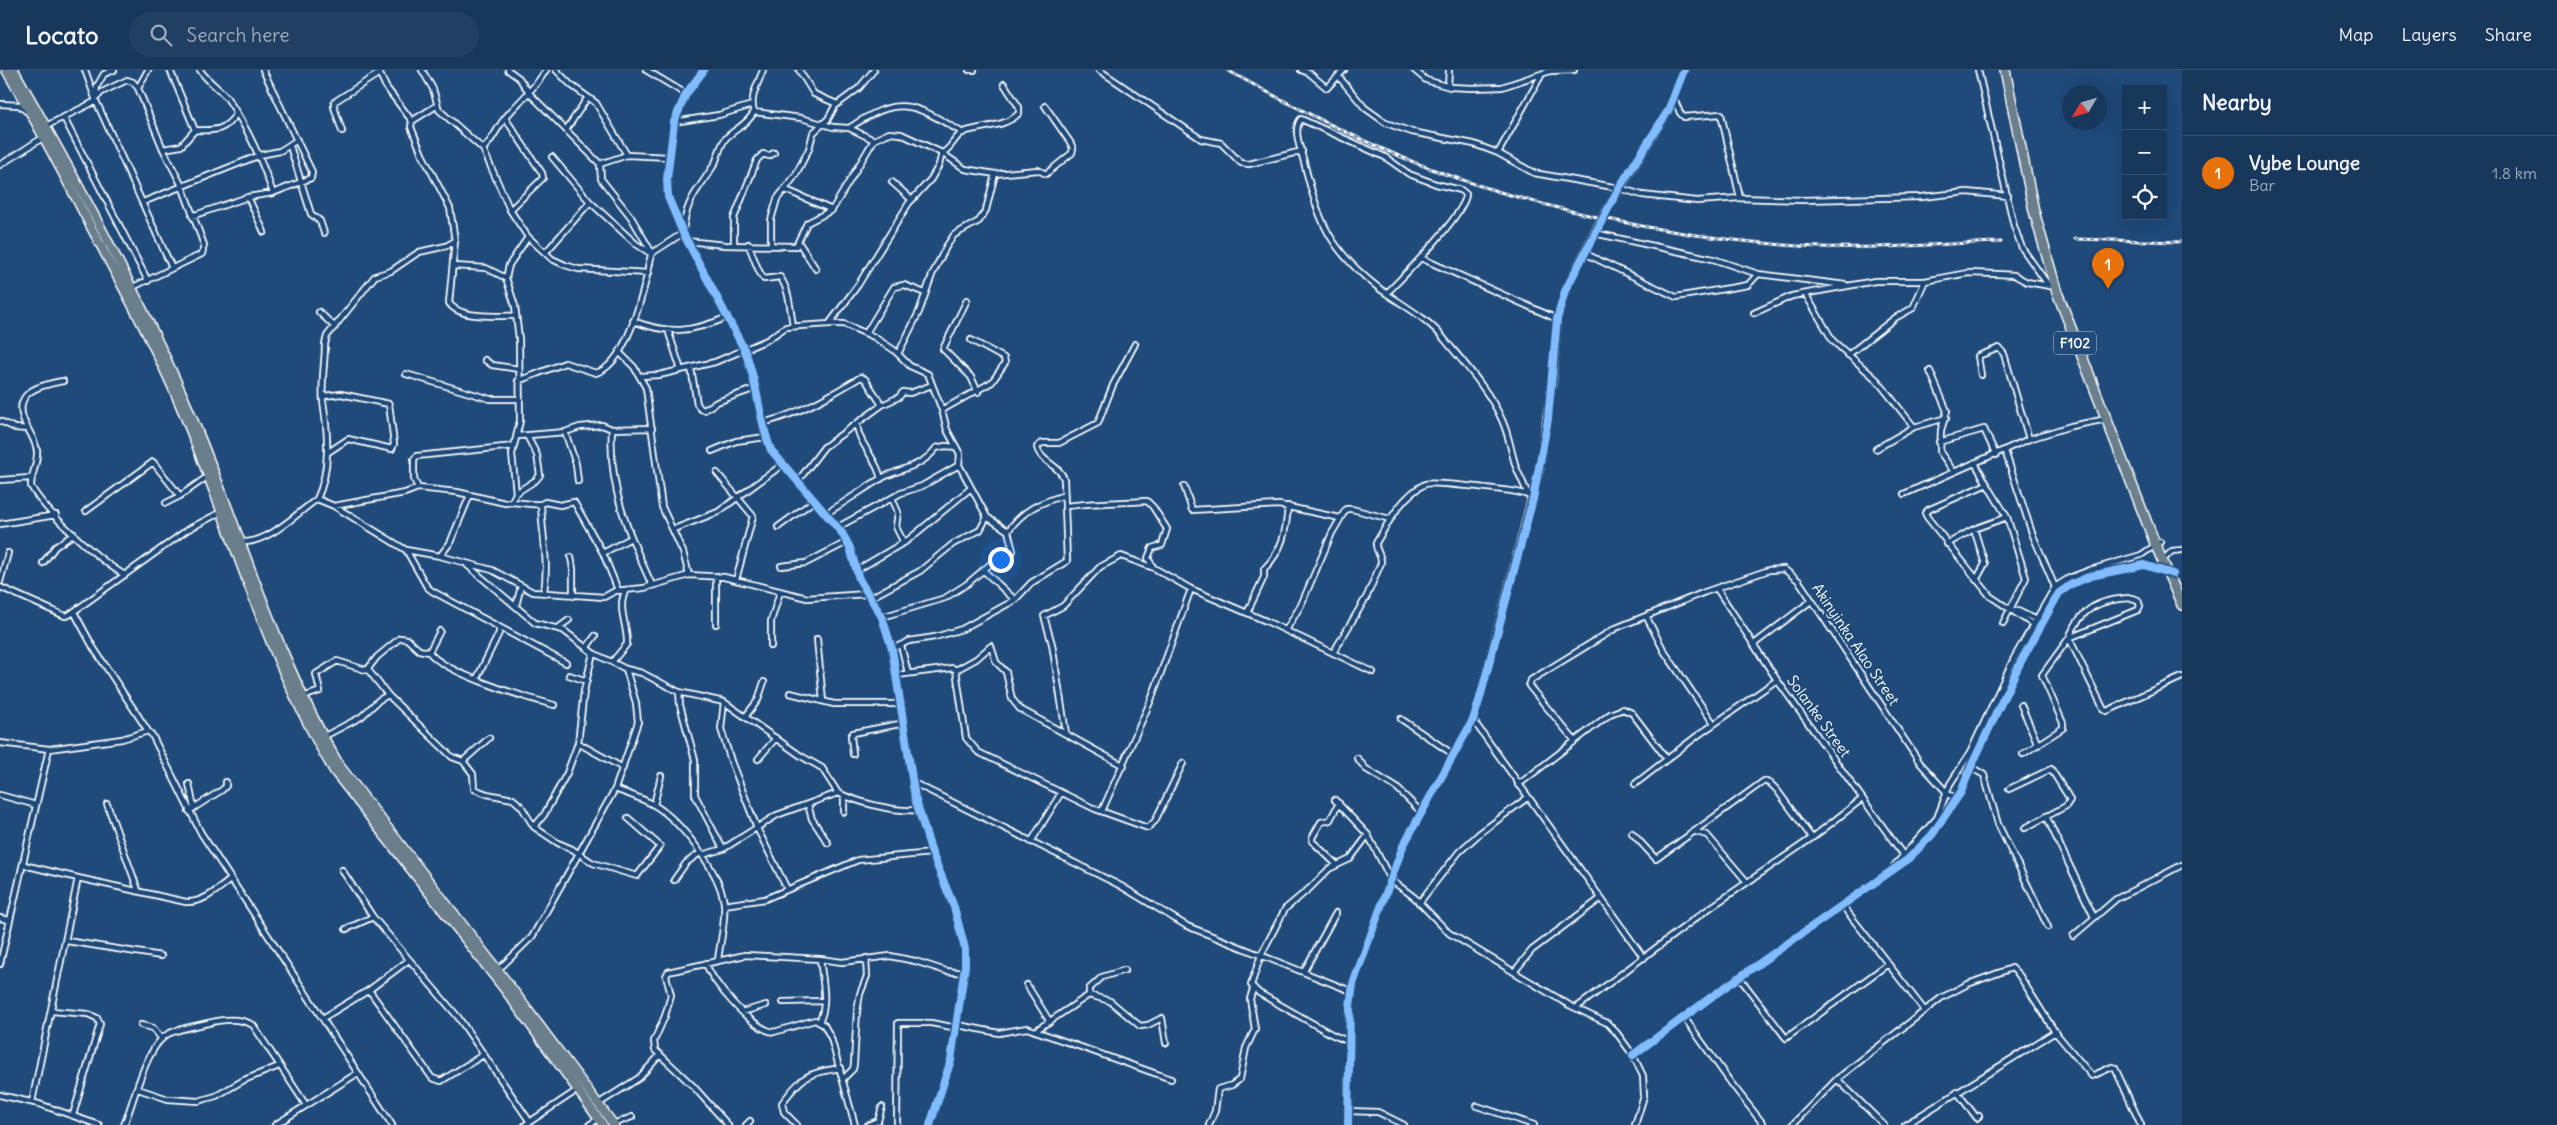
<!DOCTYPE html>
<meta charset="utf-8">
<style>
body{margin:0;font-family:Delius,sans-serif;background:#203f62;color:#f1f3f6}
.controls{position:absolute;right:15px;top:15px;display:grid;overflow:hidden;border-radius:0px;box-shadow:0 5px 20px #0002}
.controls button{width:45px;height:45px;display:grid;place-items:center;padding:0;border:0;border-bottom:1px solid #365272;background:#17385c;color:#f1f3f6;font:25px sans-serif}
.compass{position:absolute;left:2062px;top:15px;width:45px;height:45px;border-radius:50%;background:#17385c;box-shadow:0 5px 20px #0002;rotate:232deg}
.you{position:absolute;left:1000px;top:489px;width:18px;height:18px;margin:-12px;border:4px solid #fff;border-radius:50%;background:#1a73e8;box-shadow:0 0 0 8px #1a73e833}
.badge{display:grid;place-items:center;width:32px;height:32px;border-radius:50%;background:#8abfa5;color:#fff;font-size:16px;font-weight:700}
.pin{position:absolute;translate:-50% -41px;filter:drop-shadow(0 1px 2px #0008)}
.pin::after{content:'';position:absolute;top:26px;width:18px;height:15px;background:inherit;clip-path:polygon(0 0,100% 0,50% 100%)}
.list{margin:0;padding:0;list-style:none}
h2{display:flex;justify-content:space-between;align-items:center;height:65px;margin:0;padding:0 20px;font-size:21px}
h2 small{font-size:16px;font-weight:400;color:#9eacbb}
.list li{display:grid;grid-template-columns:32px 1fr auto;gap:15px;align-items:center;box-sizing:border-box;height:75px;padding:0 20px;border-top:1px solid #365272}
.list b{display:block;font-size:19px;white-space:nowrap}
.list p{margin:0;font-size:16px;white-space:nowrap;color:#9eacbb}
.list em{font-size:16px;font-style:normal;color:#9eacbb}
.icon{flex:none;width:28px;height:28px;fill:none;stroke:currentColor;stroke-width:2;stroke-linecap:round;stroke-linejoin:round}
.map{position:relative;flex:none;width:2182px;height:1055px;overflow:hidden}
header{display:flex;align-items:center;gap:30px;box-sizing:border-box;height:70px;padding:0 25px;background:#17385c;border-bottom:1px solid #365272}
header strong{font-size:24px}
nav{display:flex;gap:28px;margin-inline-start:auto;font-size:18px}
.search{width:350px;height:45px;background:#203f62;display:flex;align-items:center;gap:12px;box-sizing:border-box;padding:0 18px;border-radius:28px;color:#9eacbb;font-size:19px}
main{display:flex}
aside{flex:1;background:#17385c}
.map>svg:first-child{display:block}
</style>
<header>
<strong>Locato</strong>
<div class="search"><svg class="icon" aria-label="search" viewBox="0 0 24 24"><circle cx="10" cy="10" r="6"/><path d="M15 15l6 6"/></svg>Search here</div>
<nav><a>Map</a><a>Layers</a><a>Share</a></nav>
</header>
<main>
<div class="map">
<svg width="2182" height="1055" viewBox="0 0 2182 1055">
<rect width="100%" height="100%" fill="#1f4a7a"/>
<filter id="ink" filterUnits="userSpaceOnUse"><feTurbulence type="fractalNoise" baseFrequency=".02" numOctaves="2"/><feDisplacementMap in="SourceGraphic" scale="10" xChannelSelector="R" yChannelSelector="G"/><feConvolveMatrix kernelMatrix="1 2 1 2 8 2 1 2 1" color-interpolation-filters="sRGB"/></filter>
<g filter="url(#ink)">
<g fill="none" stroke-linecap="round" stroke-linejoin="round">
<defs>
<path id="street" d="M85,0L96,31L172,198
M170,0L195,60
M200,0C207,11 219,18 227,28C248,58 261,89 273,123
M378,0L386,17L412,51
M422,0L433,19L439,40L483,79L510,140L528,167L552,189L565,195L578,199L648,203
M508,0L519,8L530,24L600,94L601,109L631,147L652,183
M556,0L571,15L596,33L627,85
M646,0L686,24
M799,0L814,24L837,34
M969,0H974
M1099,0L1201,69L1221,73L1241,93L1249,94L1302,81
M1301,0L1309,3L1327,18L1344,0
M1414,0L1426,10L1450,17L1473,18L1502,17L1550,1L1574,0
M1978,0L2014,156L2022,178L2049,216
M1338,6L1365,38L1386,53L1412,62L1474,74L1498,83L1534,103L1619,118L1642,125L1697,131L1740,128L1803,130L1922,127L1967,122L2008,126
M1448,16L1449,0
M138,18L148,0
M96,25L97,16L104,4L114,0
M96,28L102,22L127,10L133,12L138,18L163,79L182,116L204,175L202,184L131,218
M1674,28L1680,43L1684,47L1721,44L1740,128
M0,34L19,35L26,41
M436,36L412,51L411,57L422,84L450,138L455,171L449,233C460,250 498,245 516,246
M754,42L801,48L833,57L849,58L874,70
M64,48L148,211
M505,48L542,103L543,108L510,140
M674,52L719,45L752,35
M46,56L96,31
M849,58C900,24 913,33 963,63
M195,60C216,61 225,61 237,43
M566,60L588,27
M342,61L334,37V32L378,4
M290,76L311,144L320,151L324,163
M163,79L181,76L195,60
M483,79C493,70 497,58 505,48C519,31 535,19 546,0
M942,83C952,79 954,66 964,62C981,56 1007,57 1019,43V37L1004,14
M1498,83L1542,4
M552,87L590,132
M600,94L627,85L669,87
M0,95L44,67
M995,104L1038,100L1046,104L1072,83L1073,78L1070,72L1045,36
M892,112L912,130
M784,119L832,140
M248,127L264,162
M143,132L260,85L280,81L297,70
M192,146L248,127L273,123L311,108L312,102L263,0
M1594,163L1713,189L1758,204
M687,171L725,175L796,176L807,153L832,140L874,70L889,63L901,64L942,83L965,99L995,104L986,140L979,151L954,165L946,177L932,205L919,242L898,284
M799,173L816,199
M748,174C753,184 758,203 764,209L780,207C790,221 790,239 793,256
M771,174V150L777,129L795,106L809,79L813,63L828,49L835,36L859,18L874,0
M734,175V148L757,90L763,84L769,86L774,83
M546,182L590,132L636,174L650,183
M1584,183L1676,227L1748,215L1758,204L1846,215
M1421,188L1557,249
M454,196L486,198L506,208
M1387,223C1402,208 1467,142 1466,124L1461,120L1436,114L1409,104L1385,87L1301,49C1292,59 1301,80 1304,92C1319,152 1329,180 1380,219C1402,235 1428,248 1445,270C1465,294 1490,322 1502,350C1509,365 1511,382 1516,397C1520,407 1525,416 1528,425L1532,428
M1806,225L1833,271L1877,310L1914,357
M967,230L943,279L971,307L978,322
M319,242L335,257
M1754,243L1792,226L1875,211H1925L1968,203L1997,204L2014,205L2027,212L2050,216
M633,251C670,265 692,262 728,247
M829,254L858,215L909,133L931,109L939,95L942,83
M668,260L681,300
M866,263L894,217L904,215L925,223
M620,283L634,297L646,318L662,437L683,482L689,505
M1848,285L1895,248L1913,238L1925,211
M485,290L492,295L519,299
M691,298L697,334L701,339L704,340L717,332L756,318
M1930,301L1947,341L1941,360L1940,382L1954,402
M406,304L490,329H519
M1981,305L1978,286L1999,278L2004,284L2029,369
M640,306L659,305L715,292L767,270L786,257L829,254H844L874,267L894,280L910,296L928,304L942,340L947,360L960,384L959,395L987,447L1008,461L1013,481L994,491L967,514L945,528L882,547
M63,311C40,315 11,322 25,353C29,362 36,371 37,381C38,393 31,404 31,416C43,440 101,492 125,505
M518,311L565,293L596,303C624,295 639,237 646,210C648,201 648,192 652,183L683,163C686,127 698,122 715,93C719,85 720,75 726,68C736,58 747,55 754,42C749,28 758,14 763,0
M324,326L341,324L389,334L394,374L392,379L348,369L327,383
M942,340L992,312L1005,293L1004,288L971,270
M0,351L15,358L28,359
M763,353C803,342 826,328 861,307L865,309L882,335
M857,354C858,374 877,388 881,409
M612,359C608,417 628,463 652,515
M565,362L576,394L578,411
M518,366L565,362L580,357L602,355L612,359L652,358
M1939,372L1984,359L1996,385
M1876,379L1914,357L1946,348
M712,381L736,371L766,367
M2005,381L2032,463L2055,517
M1975,393L1987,414L1928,440L1925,443L1927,447L1990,526L2032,554
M717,403L753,446L736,510
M0,410L31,408
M798,411L824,377L882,335L899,327L903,322L910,323L932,315
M1987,414L2007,447L2026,508L2003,553
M1184,416L1192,440L1279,435L1340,448
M418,418L414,409V389L417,386L514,376
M516,423L536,410L540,405L537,385L527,366
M1904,424L2029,369L2071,356L2107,349
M892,428L898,442L896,457L904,473
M317,429C331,399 328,363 323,331C321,313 325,292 325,274L327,266L375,206L391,201L419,182L446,176L455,171
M512,431L516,423L512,384L520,351L519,269L515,236L506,208L509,195L528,167
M166,433L180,426L207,407
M334,436L405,423L418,418L457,422L505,433C517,430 529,436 541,434
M1066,436C1092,432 1120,433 1147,431L1153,437L1167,459L1162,475L1152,478L1148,488L1153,497
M86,441L153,392L180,426
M827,443C845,432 862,420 880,409C899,398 922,398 936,378L945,376L956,377
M0,454L56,445
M778,457L815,430
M838,457L901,423L922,416L959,395
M674,459L718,442L782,395
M1974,459L1985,494L1976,510
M1008,461C1024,439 1039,433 1065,425
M242,472C269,473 296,444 317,429L334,436L406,480L440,486L492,500L533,522L604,527L615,521L644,518L689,505L724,507L807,528L867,524
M1947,474L1974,459L2007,447
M406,480L427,517L432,521L566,593
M603,483L631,468
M440,486L450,473L470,425
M571,487L573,499V526
M2166,487L2172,481L2182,480
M43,493L55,477L74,464
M467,495L535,553L563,560L593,583L626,599L642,603L679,622L724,632L801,686L822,698L838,723C861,733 893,742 918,740
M781,496L806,493L847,472
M857,500L908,470L971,418
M983,500L1015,530
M0,512L8,483
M0,517L65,546L69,545L187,460L221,442
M1717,519L1777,610L1904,786
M544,522C549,490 542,466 541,434L545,432L560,435L574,432L603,483L618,520
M870,528L920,501L953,474L980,460L987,447
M516,536L521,516
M2014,541H2018L2035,549
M74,542L93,577L148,661L152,665L201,763L392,1055
M1247,543L1264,507V499C1283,480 1286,462 1288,436
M1646,546L1664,581L1714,654
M716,554V506
M558,558L569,550
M1286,560L1301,535L1332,463L1346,439H1352L1390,449
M440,561L429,582C444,603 527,628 554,635
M817,569L823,631
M1754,574L1811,531
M901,575L908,603
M771,576V551L780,522
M587,577L595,566
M892,579L909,571L935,567L962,559L1015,530L1031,513L1067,491L1064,409C1060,395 1039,391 1037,377L1042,373H1059L1098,353L1113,315L1135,274
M1333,583L1367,526L1381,493C1382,485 1375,481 1376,473C1389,451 1402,426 1425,414C1431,411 1505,420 1517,422L1528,425
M612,592L627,574C628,555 616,538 626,520
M367,600L377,587L400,568L407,569L419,580L429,582
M956,600L966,668L978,682L1095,739L1148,758L1155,751L1183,693
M569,605L587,611
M897,605L953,598L956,600L976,589L991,576L996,592L1006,602L1012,629L1020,639L1124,696
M477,608L499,563V557
M679,622L680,635L695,690V725L723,779
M790,623L834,634H902
M303,627L320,621L316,604L337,591L369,601L388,625L452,687L463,691L473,704L474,719L487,724L513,729L521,736L534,757L558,773L572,779L593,793L637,806L660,776L628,748
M724,632L721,659L731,691L757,758L787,819
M2021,635L2038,675
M745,647L758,630L764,612
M1401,649L1454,685
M1473,650L1644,888
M1066,663L1052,574L1044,546L1063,536L1100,497L1121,486L1154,498L1191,519L1266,551L1373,602
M323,667L361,647L379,630L388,625
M1575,671L1529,616L1531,610L1616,558L1705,522L1769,500L1784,499L1799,511L1920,693L1949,725L1958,728
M0,673L49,679
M578,673L623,698
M853,684L851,666L853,663L905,653
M2023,684L2063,658V653L2042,605L2069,568L2138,540L2140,536L2138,530L2132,528C2099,529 2081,538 2069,568L2104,640L2107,641L2182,607
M1357,688L1366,699L1397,718L1422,743
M758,689L776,668
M463,691L489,668
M1971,697L1984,705L1998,754L2048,857
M912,712L1121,816L1187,856L1351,921
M189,714L194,738
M1635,714L1697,666L1777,610
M1518,715L1610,644L1623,639L1632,643L1667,689
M615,719C628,724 642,728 654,735C681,751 720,802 724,833C726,852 720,872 718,890
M2009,719L2051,699L2068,726L2070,730L2066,736L2025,758
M0,725L36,735
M1335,730L1368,765L1391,810L1414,827L1449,863L1569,935L1607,953L1616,962L1633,985L1643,1006L1644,1026L1635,1055
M107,734L138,820
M654,735L661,706
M808,735L812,749L828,773
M189,741L222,720L226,716V712
M1102,741L1151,630L1191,519
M844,742V726
M2046,746L2094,847
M534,757L544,745L567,703L578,673L584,621L593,583
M1696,762L1707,765L1747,812
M1632,763L1656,789L1764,711L1771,714L1777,720L1812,768
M1031,772L1061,723
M702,785L723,779L777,745L838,723
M1336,794L1312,771V768L1321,752L1330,750L1339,733
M24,795L78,808L32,1032
M1894,796L1937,748L1950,714L1970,683L2014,588L2055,517L2069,508L2090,500L2141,485L2160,472
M342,800L373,847L458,947L530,1052
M78,808L186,832C203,833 217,820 230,810
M674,810L686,793L700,783
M1419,833L1459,782L1480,763L1527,728
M724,835L765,829L858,790L932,783
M1842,835L1925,941
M0,848L9,850
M346,859L373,847
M2073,866L2116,829L2182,795
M67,871L161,886
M706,893C711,912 753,960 774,962L815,950L824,955L831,968L855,1055
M0,894L49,679L122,669L148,661
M498,900L532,867L615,719L638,652L636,633L626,599
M1304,901L1336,843
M1514,902L1532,880L1600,829
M1739,907L1786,968L1888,894
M1027,915L1050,952
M369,920L432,1008L441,1011L483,985
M1089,925V919L1102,907L1125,900
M783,932L823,931
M1576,938L1704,842L1812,768L1862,729
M52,941L88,944L97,948L100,954L73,1045
M742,942L766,935
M1684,947L1731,1013L1764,1055
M323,948L369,920L409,890
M819,952C829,934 822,908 820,889
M141,955L153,958L162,969
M958,955L999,963L1027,958L1171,1009
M1035,961L1089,925L1110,931L1140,956L1148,955L1162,948L1166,973
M1350,972L1333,965L1259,923L1251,915L1261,885L1285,839L1310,818L1329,799L1350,789L1368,765
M1633,985L1714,925L1907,790L1932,765L1961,722L1971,697L2020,593L2059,523L2072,514L2091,506L2127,498L2144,495L2167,501
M843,1009L853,999L854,994L857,941L860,924L867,906L866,888
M138,1019L168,1029L198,1031L216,1026L244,1010L279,996
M1957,1022L1977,1048L1979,1046
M0,1025L39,1034L99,1055
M598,1034L639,1008L660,985
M1477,1036L1534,1055
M1348,1041L1378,1042L1404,1055
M613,1054L632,1047
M124,1055C134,1032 146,973 170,963C182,958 196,956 208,953C223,949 239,947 253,955L306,1035
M275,1055L358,1003
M525,1055L579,1019
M589,1055L598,1049
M728,1055L693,1016L655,980L654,971L665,946L671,925L666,906L668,902L745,885L820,889L842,892L890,886L915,891L946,901L964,903
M746,1055L750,1051
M797,1055L784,1042L782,1033C803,1006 806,1003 841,998
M868,1055L878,1051L882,1037
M897,1055L898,953H931L957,958
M1209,1055L1215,1041L1218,1019L1232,1015L1240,1009L1246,978L1255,959L1250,929L1253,919
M1792,1055L1837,1009
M1884,1055L1837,1009L1941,928L1968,914L2012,898L2019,905L2055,962
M1905,1055L2055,962L2092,1006L2112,997L2115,998L2141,1055"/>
<path id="secondary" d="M704,0L686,24L674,52L667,109L668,127L683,163L744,279C758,311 758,348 771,380L842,463L850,478L859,509L882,547L892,579L915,728L932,783L954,837L965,879V896L951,990L930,1055
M1613,129L1668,41L1684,0
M1348,1055L1350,936L1353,914L1403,776L1473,650L1480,628L1539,401L1552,314L1557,249L1565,221L1596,160"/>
<path id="primary" d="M6,0C37,53 65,107 93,161C121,214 150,266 174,321C229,447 263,583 334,701L505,920L603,1055
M14,0C73,103 132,211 180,319C236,444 270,578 340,696L504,908L614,1055"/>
<path id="highway" d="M2005,0L2034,141L2057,222L2156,476L2182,535"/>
</defs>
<use href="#street" stroke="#fff" stroke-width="8"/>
<use href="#secondary" stroke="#fff" stroke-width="10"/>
<use href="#primary" stroke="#fff" stroke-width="11"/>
<use href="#highway" stroke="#fff" stroke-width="12"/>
<use href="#street" stroke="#1f4a7a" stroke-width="4.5"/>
<use href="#secondary" stroke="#1f4a7a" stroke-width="6"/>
<use href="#primary" stroke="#6b7e8b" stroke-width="8"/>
<use href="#highway" stroke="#6b7e8b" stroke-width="9"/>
<defs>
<path id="rail" d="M1227,0C1288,34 1351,67 1416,93C1527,137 1663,165 1783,175C1855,181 1929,174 2001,172
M2075,169L2182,172"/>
</defs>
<use href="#rail" stroke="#fff" stroke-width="3"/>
<use href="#rail" stroke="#1f4a7a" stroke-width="1" stroke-dasharray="4" stroke-linecap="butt"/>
<defs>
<path id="secondary-bridge" d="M1596,160L1613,129"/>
</defs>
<use href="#secondary-bridge" stroke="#fff" stroke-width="10" stroke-linecap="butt"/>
<use href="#secondary-bridge" stroke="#1f4a7a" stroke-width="6"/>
<defs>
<path id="cycleway" d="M704,0L686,24L674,52L667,109L668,127L683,163L744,279C758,311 758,348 771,380L842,463L850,478L859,509L882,547L892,579L915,728L932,783L954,837L965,879V896L951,990L930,1055
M1633,985L1714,925L1907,790L1932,765L1961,722L1971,697L2020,593L2059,523L2072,514L2091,506L2144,495L2173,504
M1348,1055L1350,936L1353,914L1403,776L1473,650L1480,628L1533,429L1548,349L1557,249L1565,221L1619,118L1668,41L1684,0"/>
</defs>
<use href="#cycleway" stroke="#1f4a7a" stroke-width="11"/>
<use href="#cycleway" stroke="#80bcff" stroke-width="8"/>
</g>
</g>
<g text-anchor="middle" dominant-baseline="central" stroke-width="5" stroke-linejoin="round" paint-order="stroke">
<rect fill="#1f4a7a" stroke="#bcc9d7" stroke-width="1" x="2054" y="261.5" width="42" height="23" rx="4"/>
<g font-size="14" font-weight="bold" fill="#fff">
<text x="2075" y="273">F102</text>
</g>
<g font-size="15" fill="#fff" stroke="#1f4a7a">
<text transform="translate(1856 574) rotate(56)">Akinyinka Alao Street</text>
<text transform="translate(1819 646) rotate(54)">Solanke Street</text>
</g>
</g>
</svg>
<div class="controls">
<button>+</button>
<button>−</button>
<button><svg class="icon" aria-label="locate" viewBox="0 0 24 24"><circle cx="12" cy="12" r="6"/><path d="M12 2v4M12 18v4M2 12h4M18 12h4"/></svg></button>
</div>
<svg class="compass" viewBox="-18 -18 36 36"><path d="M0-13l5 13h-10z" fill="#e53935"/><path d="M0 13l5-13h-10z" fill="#9eacbb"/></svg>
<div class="you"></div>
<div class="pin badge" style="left:2108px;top:219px;background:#e8710a">1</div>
</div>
<aside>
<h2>Nearby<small></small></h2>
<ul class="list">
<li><span class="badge" style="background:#e8710a">1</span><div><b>Vybe Lounge</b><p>Bar</p></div><em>1.8 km</em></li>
</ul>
</aside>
</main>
